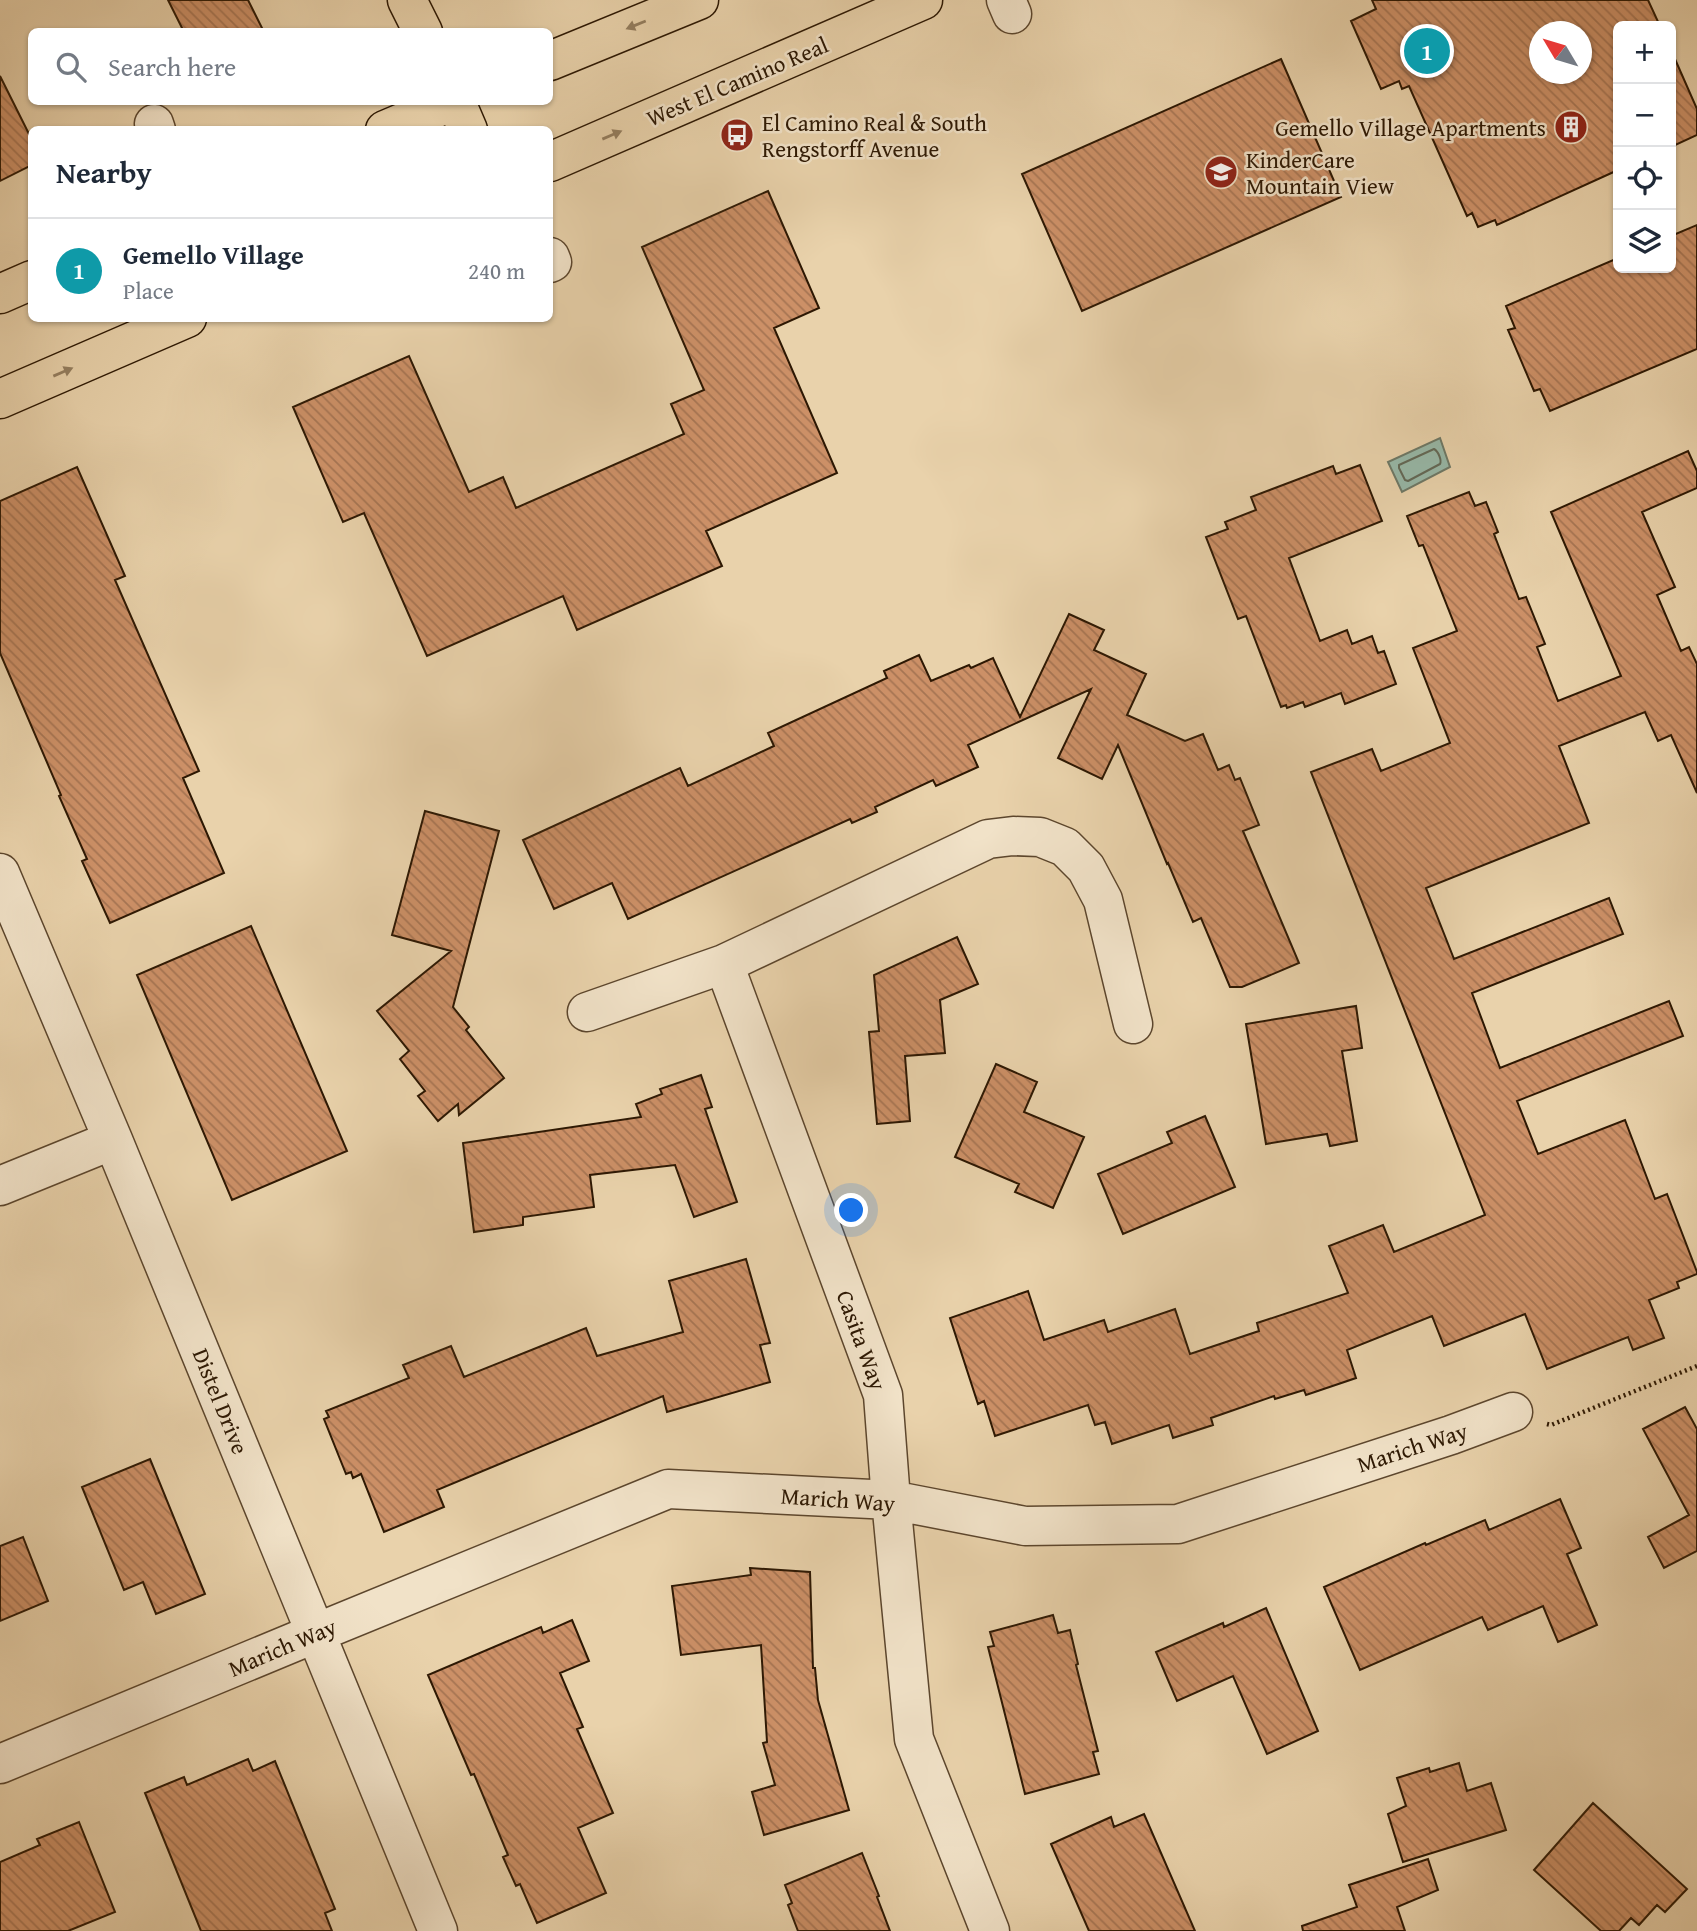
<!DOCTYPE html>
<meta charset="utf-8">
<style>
body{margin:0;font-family:"Gentium Book Plus",serif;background:#f6f6f7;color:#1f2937}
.controls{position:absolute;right:21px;top:21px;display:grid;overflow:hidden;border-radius:10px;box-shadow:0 2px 5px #0004}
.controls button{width:63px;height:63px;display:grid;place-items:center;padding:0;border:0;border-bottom:2px solid #e0e1e3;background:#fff;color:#1f2937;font:35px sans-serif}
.compass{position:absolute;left:1529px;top:21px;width:63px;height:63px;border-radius:50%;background:#fff;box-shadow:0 2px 5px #0004;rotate:308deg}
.you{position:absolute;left:852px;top:1211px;width:24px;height:24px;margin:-18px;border:5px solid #fff;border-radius:50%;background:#1a73e8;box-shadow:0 0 0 10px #1a73e833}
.badge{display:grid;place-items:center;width:46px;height:46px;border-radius:50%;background:#8f2418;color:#fff;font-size:23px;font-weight:700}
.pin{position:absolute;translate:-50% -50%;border:4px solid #fff;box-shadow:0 2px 7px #0006}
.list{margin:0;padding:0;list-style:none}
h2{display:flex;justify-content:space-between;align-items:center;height:91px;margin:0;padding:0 28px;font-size:30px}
h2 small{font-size:23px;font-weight:400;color:#747a83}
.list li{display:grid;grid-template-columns:46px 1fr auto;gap:21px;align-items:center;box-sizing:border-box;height:105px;padding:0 28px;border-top:2px solid #e0e1e3}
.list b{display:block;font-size:26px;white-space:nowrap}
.list p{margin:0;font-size:23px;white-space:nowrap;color:#747a83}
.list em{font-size:23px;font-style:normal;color:#747a83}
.icon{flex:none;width:38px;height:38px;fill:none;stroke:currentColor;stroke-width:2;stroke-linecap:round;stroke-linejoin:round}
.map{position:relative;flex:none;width:1697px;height:1931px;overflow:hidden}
.search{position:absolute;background:#fff;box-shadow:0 2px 5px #0004;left:28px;top:28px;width:525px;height:77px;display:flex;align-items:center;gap:18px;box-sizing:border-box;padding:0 24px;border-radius:10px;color:#747a83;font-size:26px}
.panel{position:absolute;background:#fff;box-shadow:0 2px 5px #0004;left:28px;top:126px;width:525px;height:196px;border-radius:10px}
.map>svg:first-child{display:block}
</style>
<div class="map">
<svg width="1697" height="1931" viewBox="0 0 1697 1931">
<defs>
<pattern id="building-back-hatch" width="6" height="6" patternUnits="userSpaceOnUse" patternTransform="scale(1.75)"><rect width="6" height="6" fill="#cc9067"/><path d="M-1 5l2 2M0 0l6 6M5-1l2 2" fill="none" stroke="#a67553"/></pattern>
</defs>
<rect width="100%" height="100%" fill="#e9d2ab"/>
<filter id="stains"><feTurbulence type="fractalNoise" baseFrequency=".00286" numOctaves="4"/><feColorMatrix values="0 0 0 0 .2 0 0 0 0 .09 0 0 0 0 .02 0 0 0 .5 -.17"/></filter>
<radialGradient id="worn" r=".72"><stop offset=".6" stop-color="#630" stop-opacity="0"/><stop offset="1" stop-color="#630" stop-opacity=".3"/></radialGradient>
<path fill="#97b8a8" stroke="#6d7866" stroke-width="2" d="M1440,438L1450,467L1402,492L1388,462Z"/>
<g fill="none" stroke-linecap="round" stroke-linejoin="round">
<path stroke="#626856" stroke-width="2" d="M1434,449C1438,451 1442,460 1440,464L1408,481L1405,480L1399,468V465Z"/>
</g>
<path fill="url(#building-back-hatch)" stroke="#2d1803" stroke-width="2" fill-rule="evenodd" d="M168,0H248L264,32H184Z
M1372,0H1648L1660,26H1618V170L1497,225L1495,220L1478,227L1472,213L1467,216L1409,86L1402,89L1399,81L1381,89L1351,21L1376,9ZM1539,32H1581V74H1539Z
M1671,50L1697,109V135L1671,147Z
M1281,59L1341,197L1082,311L1022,174Z
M0,76L32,140V165L0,181Z
M768,191L819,308L774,328L837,473L706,531L722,566L577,630L563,596L427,656L364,513L343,522L293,407L409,356L469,492L503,477L516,508L684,434L671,404L704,390L642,247Z
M1697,225V349L1550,411L1540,389L1534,391L1508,330L1515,328L1506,306L1618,258V268H1671V236Z
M1688,451L1697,471V488L1642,512L1675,587L1657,595L1681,651L1689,647L1697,664V793L1671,735L1658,741L1645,712L1559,746L1589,823L1426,888L1454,959L1609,898L1623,934L1472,993L1500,1068L1669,1001L1683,1036L1517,1101L1538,1154L1625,1120L1655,1199L1667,1194L1697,1272V1274L1677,1282L1679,1288L1649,1300L1664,1338L1633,1350L1628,1337L1547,1369L1525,1314L1444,1346L1432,1316L1347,1350L1356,1378L1306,1395L1304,1390L1275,1399L1274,1396L1211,1418L1213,1425L1173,1438L1169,1425L1112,1444L1105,1422L1095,1425L1088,1405L995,1436L984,1401L978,1404L950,1318L1028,1291L1044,1340L1104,1320L1108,1332L1175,1309L1190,1354L1259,1331L1257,1323L1348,1293L1329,1246L1383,1225L1394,1252L1485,1215L1311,772L1372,749L1381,771L1450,743L1413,648L1457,631L1423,545L1419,546L1407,516L1469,492L1475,506L1486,502L1498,532L1494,534L1519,599L1526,597L1545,644L1537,647L1558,701L1621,676L1551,512Z
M1360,465L1382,521L1289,558L1320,641L1347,630L1352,644L1372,636L1378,653L1384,651L1396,684L1345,704L1341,693L1305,707L1303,702L1287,708L1286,705L1281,707L1246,616L1238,619L1206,537L1228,529L1225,522L1256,510L1251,497L1333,466L1336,474Z
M77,467L125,576L115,580L199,771L183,778L224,873L110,923L82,861L87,859L59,796L61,795L0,653V501Z
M1069,614L1104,630L1094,650L1146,674L1127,715L1185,741L1203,734L1218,770L1229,765L1235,780L1240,778L1259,825L1243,831L1299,963L1242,987H1230L1201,918L1193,922L1168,863L1167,864L1118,745L1102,779L1058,758L1091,689L968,745L978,767L936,786L933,780L875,807L877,812L852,823L850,819L628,919L612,883L554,909L523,840L680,768L688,786L774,746L768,733L887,678L884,671L919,655L931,681L969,665L971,668L993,658L1020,717Z
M425,811L499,831L453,1007L469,1027L466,1030L504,1078L459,1115L458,1104L438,1121L418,1096L425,1091L400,1059L409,1051L377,1011L451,951L392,935Z
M251,926L347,1151L232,1200L137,975Z
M957,937L978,984L940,1000L945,1053L905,1056L910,1121L877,1124L869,1032L879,1031L874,975Z
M1356,1006L1362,1048L1342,1051L1357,1141L1330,1146L1327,1134L1266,1144L1246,1024Z
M996,1064L1037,1082L1024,1112L1084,1137L1053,1208L1015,1192L1019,1184L955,1157Z
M701,1075L712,1107L705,1109L737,1202L694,1217L675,1165L590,1175L594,1207L523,1217V1225L474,1232L463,1143L641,1117L636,1104L662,1094L660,1089Z
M1205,1116L1235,1187L1123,1234L1098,1174L1172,1143L1167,1132Z
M746,1259L770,1343L760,1345L770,1382L667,1412L663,1396L437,1490L444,1507L384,1532L361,1474L353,1478L351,1472L346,1474L324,1419L329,1417L326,1411L409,1378L403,1365L451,1346L464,1377L586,1328L597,1356L683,1332L669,1281Z
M1685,1407L1697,1429V1551L1664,1568L1648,1537L1689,1515L1643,1429Z
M150,1459L205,1594L156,1614L143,1582L124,1590L82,1487Z
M1560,1499L1581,1548L1567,1554L1597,1625L1558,1642L1543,1606L1488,1630L1482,1617L1360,1670L1324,1587L1425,1543L1426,1545L1485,1520L1489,1530Z
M23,1537L48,1601L0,1621V1546Z
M750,1568L810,1572L813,1668H815L818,1700L849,1810L764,1835L752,1792L775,1785L763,1743L767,1742L761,1645L681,1655L672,1586L751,1575Z
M1266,1608L1318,1731L1267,1754L1233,1676L1177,1701L1156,1652L1223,1623L1224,1627Z
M1053,1615L1058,1633L1070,1630L1078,1664L1076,1665L1098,1751L1093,1752L1099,1774L1025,1794L988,1647L994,1646L990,1632Z
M572,1620L589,1661L560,1673L583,1727L577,1729L613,1813L578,1828L606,1893L537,1923L520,1884L516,1886L503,1857L508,1855L474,1774L471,1775L428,1675L541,1627L543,1633Z
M248,1759L253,1771L275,1761L335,1909L325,1913L332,1931H201L145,1793L184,1777L187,1785Z
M1459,1763L1467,1791L1491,1783L1506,1830L1403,1862L1388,1814L1406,1806L1397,1778L1429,1768L1430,1772Z
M1593,1803L1687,1889L1665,1912L1657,1905L1639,1925L1631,1918L1619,1931H1601L1534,1870Z
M1144,1814L1195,1931H1089L1051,1844L1111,1817L1114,1827Z
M79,1822L115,1912L68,1931H0V1862L40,1845L37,1839Z
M862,1853L879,1896L877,1897L890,1931H798L788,1905L792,1903L785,1885Z
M1428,1859L1438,1890L1397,1907L1405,1931H1303L1302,1926L1357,1907L1349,1885Z"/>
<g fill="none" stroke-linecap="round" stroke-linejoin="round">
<defs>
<path id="minor" d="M1006,0L1012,14
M154,124L156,130
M550,257L552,262L550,263
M0,873L113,1140L438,1931
M724,964L883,1395L891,1500L914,1739L990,1931
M587,1012L724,964L988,839L1013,836L1040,837L1065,847L1086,868L1103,900L1133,1024
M0,1186L113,1140
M0,1764L316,1633L668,1489L891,1500L1025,1526L1178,1524L1451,1435L1513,1412"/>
<path id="major" d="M407,0L423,32
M550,61L699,0
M456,102L468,130
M385,130L451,102
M550,162L923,0
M0,294L32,280
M0,399L187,318"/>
</defs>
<use href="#minor" stroke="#5c462d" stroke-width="41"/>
<use href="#major" stroke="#2d1803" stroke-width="41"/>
<path stroke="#2d1803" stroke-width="4.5" stroke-dasharray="2 3.5" stroke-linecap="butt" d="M1547,1424L1551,1425L1697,1366"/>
<use href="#minor" stroke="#f1e2c8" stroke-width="38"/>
<use href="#major" stroke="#e9d2ab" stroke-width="38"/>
</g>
<defs><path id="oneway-solid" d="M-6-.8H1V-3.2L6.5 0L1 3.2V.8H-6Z" transform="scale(1.75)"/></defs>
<g fill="#947e5f">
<use href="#oneway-solid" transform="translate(636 25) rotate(158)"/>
<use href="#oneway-solid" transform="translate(612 135) rotate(-23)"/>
<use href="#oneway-solid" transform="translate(63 372) rotate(-23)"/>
</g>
<defs>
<symbol id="building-disc" viewBox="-11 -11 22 22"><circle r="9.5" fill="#8f2418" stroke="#f1e2c8"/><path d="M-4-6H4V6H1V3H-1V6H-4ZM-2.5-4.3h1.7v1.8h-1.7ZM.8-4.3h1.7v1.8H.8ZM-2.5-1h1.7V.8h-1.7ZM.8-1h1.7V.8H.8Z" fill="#fff"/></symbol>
<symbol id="bus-disc" viewBox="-11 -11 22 22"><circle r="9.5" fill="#8f2418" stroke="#f1e2c8"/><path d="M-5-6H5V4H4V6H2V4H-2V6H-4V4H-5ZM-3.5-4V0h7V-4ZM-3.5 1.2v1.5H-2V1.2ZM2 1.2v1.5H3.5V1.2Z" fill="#fff"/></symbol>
<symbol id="school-disc" viewBox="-11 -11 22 22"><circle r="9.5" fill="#8f2418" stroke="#f1e2c8"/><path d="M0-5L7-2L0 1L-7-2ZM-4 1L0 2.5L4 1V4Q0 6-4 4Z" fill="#fff"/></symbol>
</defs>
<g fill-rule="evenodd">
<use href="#building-disc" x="1552" y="108" width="38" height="38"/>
<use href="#bus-disc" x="718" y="116" width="38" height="38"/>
<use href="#school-disc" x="1202" y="153" width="38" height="38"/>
</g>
<g text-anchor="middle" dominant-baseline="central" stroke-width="5" stroke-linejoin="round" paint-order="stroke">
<g font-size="23" fill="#2d1803" stroke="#f1e2c8">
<text transform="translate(737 81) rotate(-23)">West El Camino Real</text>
<text transform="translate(862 1340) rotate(70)">Casita Way</text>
<text transform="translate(221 1401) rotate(68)">Distel Drive</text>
<text transform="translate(1412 1447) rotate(-18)">Marich Way</text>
<text transform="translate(838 1499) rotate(4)">Marich Way</text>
<text transform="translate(282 1647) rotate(-23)">Marich Way</text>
</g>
<g font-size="23" fill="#2d1803" stroke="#f1e2c8" text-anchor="start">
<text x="762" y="122">El Camino Real &amp; South<tspan x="762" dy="26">Rengstorff Avenue</tspan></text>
<text x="1546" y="127" text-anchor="end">Gemello Village Apartments</text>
<text x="1246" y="159">KinderCare<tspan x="1246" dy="26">Mountain View</tspan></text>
</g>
</g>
<rect width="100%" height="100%" filter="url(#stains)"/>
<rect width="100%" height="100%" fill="url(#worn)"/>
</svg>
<div class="controls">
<button>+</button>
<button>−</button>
<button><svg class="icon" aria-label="locate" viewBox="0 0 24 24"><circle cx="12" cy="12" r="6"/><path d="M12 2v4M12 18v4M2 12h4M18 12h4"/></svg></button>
<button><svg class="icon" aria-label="layers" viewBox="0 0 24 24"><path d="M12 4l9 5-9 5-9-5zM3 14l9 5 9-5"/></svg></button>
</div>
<svg class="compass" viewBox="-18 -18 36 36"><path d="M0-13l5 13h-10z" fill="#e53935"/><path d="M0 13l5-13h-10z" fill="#747a83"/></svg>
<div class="you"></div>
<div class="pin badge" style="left:1427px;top:51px;background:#0f9aa8">1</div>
<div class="search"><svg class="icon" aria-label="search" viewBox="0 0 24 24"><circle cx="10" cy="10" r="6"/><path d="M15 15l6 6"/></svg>Search here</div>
<section class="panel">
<h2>Nearby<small></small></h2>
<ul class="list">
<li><span class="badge" style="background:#0f9aa8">1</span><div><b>Gemello Village</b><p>Place</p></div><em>240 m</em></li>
</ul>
</section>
</div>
